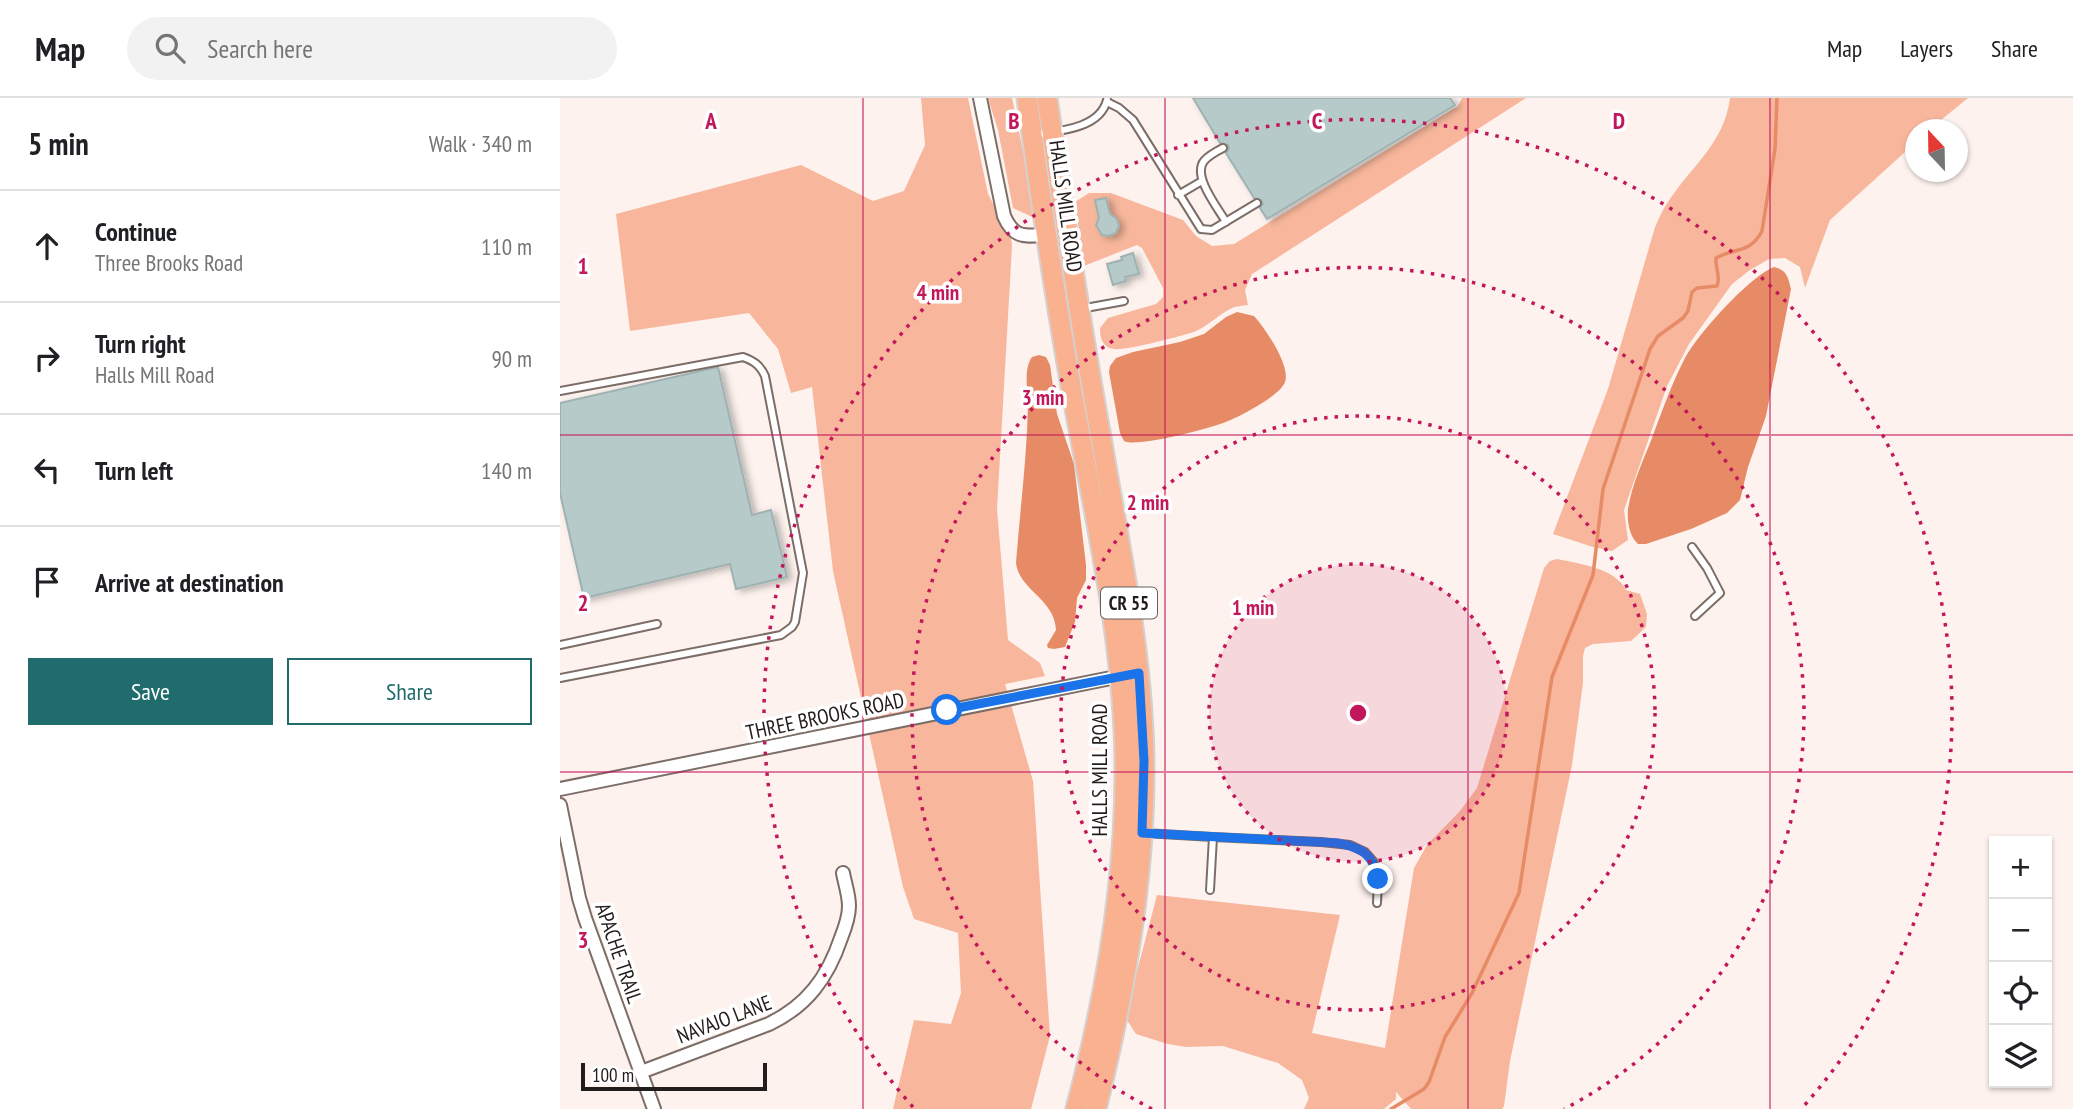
<!DOCTYPE html>
<meta charset="utf-8">
<style>
body{margin:0;font-family:"PT Sans Narrow",sans-serif;background:#f2f2f2;color:#202124}
.controls{position:absolute;right:21px;bottom:21px;display:grid;overflow:hidden;border-radius:0px;box-shadow:0 2px 5px #0004}
.controls button{width:63px;height:63px;display:grid;place-items:center;padding:0;border:0;border-bottom:2px solid #e0e0e0;background:#fff;color:#202124;font:35px sans-serif}
.compass{position:absolute;left:1345px;top:21px;width:63px;height:63px;border-radius:50%;background:#fff;box-shadow:0 2px 5px #0004;rotate:338deg}
.scale{position:absolute;left:21px;bottom:18px;width:186px;box-sizing:border-box;padding-left:7px;border:4px solid #221c1a;border-top:0;font-size:19px;line-height:24px;white-space:nowrap;color:#221c1a;-webkit-text-stroke:5px #fff;paint-order:stroke}
.stop{position:absolute;width:21px;height:21px;margin:-16px;border:5px solid #1a73e8;border-radius:50%;background:#fff}
.stop.end{background:#1a73e8;border-color:#fff;box-shadow:0 2px 7px #0008}
.list{margin:0;padding:0;list-style:none}
h2{display:flex;justify-content:space-between;align-items:center;height:91px;margin:0;padding:0 28px;font-size:30px}
h2 small{font-size:23px;font-weight:400;color:#757577}
.list li{display:grid;grid-template-columns:46px 1fr auto;gap:21px;align-items:center;box-sizing:border-box;height:112px;padding:0 28px;border-top:2px solid #e0e0e0}
.list b{display:block;font-size:26px;white-space:nowrap}
.list p{margin:0;font-size:23px;white-space:nowrap;color:#757577}
.list em{font-size:23px;font-style:normal;color:#757577}
.actions{display:flex;gap:14px;padding:21px 28px}
.actions a{flex:1;padding:16px 0;border:2px solid #206c6d;border-radius:0px;text-align:center;font-size:24px;color:#206c6d}
.actions .main{background:#206c6d;color:#fff}
.icon{flex:none;width:38px;height:38px;fill:none;stroke:currentColor;stroke-width:2;stroke-linecap:round;stroke-linejoin:round}
.map{position:relative;flex:none;width:1513px;height:1011px;overflow:hidden}
header{display:flex;align-items:center;gap:42px;box-sizing:border-box;height:98px;padding:0 35px;background:#fff;border-bottom:2px solid #e0e0e0}
header strong{font-size:33px}
nav{display:flex;gap:38px;margin-inline-start:auto;font-size:24px}
.search{width:490px;height:63px;background:#f2f2f2;display:flex;align-items:center;gap:18px;box-sizing:border-box;padding:0 24px;border-radius:38px;color:#757577;font-size:26px}
main{display:flex}
aside{flex:1;background:#fff}
.map>svg:first-child{display:block}
</style>
<header>
<strong>Map</strong>
<div class="search"><svg class="icon" aria-label="search" viewBox="0 0 24 24"><circle cx="10" cy="10" r="6"/><path d="M15 15l6 6"/></svg>Search here</div>
<nav><a>Map</a><a>Layers</a><a>Share</a></nav>
</header>
<main>
<aside>
<h2>5 min<small>Walk · 340 m</small></h2>
<ul class="list">
<li><svg class="icon" aria-label="ahead" viewBox="0 0 24 24"><path d="M12 20V5M6 11l6-6 6 6"/></svg><div><b>Continue</b><p>Three Brooks Road</p></div><em>110 m</em></li>
<li><svg class="icon" aria-label="right" viewBox="0 0 24 24"><path d="M7 20v-9h11M14 6l5 5-5 5"/></svg><div><b>Turn right</b><p>Halls Mill Road</p></div><em>90 m</em></li>
<li><svg class="icon" aria-label="left" viewBox="0 0 24 24"><path d="M17 20v-9H6M10 6l-5 5 5 5"/></svg><div><b>Turn left</b></div><em>140 m</em></li>
<li><svg class="icon" aria-label="arrive" viewBox="0 0 24 24"><path d="M6 21V4h12l-3 4 3 4H6"/></svg><div><b>Arrive at destination</b></div></li>
</ul>
<div class="actions"><a class="main">Save</a><a>Share</a></div>
</aside>
<div class="map">
<svg width="1513" height="1011" viewBox="0 0 1513 1011">
<defs>
<filter id="shadow"><feDropShadow dx="4.5" dy="2.5" stdDeviation="3.5" flood-color="#0004"/></filter>
</defs>
<rect width="100%" height="100%" fill="#fdf2ee"/>
<path fill="#f8b79c" d="M361,0H408L428,96L451,140L452,148L437,411L448,542L480,565L485,578L445,586L473,683L490,938L471,1011H333L354,922L391,926L401,895L398,835L354,821L343,789L273,473L252,289L231,295L218,251L189,215L70,233L56,116L241,67L313,103L344,93L365,47Z
M428,0H452L477,121L453,110L438,32Z
M902,0H966L692,176L685,192L688,207C683,208 676,208 672,210C658,217 648,228 634,234C621,238 565,253 554,251C542,249 540,240 540,230L548,220L596,206L603,199V190L582,150L577,147L524,168L515,104L529,95H551L623,122L636,138L652,148L674,146L898,8Z
M1170,0H1408L1370,31L1356,32L1355,45L1270,122L1245,190L1240,169L1225,160L1209,161L1190,172L1172,186L1129,246L1107,288L1064,412L1068,442L1052,453L1033,449L993,436L1048,291L1095,129C1099,120 1103,111 1108,104C1132,67 1164,46 1170,0Z
M997,461C1020,466 1055,470 1066,492L1080,496L1087,516L1086,529L1071,543L1033,546L1025,550L1023,558V585L1012,667L950,963L944,1008L942,1011H851L836,994V1001L824,1011H744L749,1000L742,982L718,965L663,948L626,949L608,946L576,936L565,919L597,797L780,817L752,935L825,950L854,770L867,747L900,713L917,690L984,470L990,463Z"/>
<path fill="#e68b65" d="M1214,169C1227,172 1228,179 1231,191L1206,318L1188,369L1180,402L1167,415L1131,431L1086,446H1078C1069,438 1067,423 1068,411C1072,386 1083,363 1092,340C1102,313 1112,285 1125,260C1138,236 1189,179 1214,169Z
M677,214L694,218C705,230 731,268 725,284C721,297 681,318 668,323C652,330 576,350 564,343L560,335L549,274L550,268L556,260L573,254L620,244L644,236L666,219Z
M479,257L486,259L490,267L497,316L514,366L526,467V482L517,500L515,524L505,549L494,551L488,550L487,547L496,532C495,501 459,492 456,465C460,412 467,359 468,307C468,291 463,272 472,259Z"/>
<g fill="none" stroke-linecap="round" stroke-linejoin="round">
<path stroke="#e68b65" stroke-width="3.5" d="M831,1011L864,991L869,984L885,939L912,895L959,795L992,579L1033,477L1043,391L1090,251L1098,238L1123,220L1128,213L1132,194L1137,190L1157,188C1161,179 1155,169 1156,160C1176,149 1190,156 1202,133L1215,51L1217,0"/>
</g>
<path fill="#b6cac9" stroke="#9eb2b1" stroke-width="2" filter="url(#shadow)" d="M633,0H890L895,7L707,121L700,110L703,106L701,102L694,100L666,55L669,51L668,47L660,45Z
M546,100L550,116L557,121L559,128L556,135L549,138L542,137L536,127L539,120L535,102Z
M573,155L579,176L565,179L566,183L553,187L547,166L562,162L561,159Z
M158,269L192,417L211,412L227,479L176,491L170,466L24,500L0,395V305Z"/>
<g fill="none" stroke-linecap="round" stroke-linejoin="round">
<defs>
<path id="lane" d="M547,4L559,10L573,22L641,131L652,132L697,105
M473,37C498,33 540,31 547,2
M663,50C657,53 649,57 644,63C632,78 658,110 666,124
M618,97L642,83
M520,211L564,203
M0,293L183,259C194,263 200,267 205,278L243,475L235,524L232,529L221,537L0,580
M1132,449L1147,470L1160,495L1135,518
M0,547L97,526
M584,735L653,739L650,792
M653,739L761,744L790,747L805,754L813,763L818,781L817,805"/>
<path id="street" d="M420,0L444,118C454,141 465,138 487,137
M0,691L566,577
M0,707L19,800L25,820L94,1011
M81,974L209,926C247,908 268,879 281,840C285,830 289,819 289,808C289,797 285,786 283,775"/>
<path id="primary" d="M467,0C480,96 494,193 511,288C533,413 564,538 565,666C566,782 546,898 516,1011
M487,0C504,115 521,231 542,345C560,452 583,557 584,665C585,783 564,898 536,1011"/>
</defs>
<use href="#lane" stroke="#7c6d67" stroke-width="10"/>
<use href="#street" stroke="#7c6d67" stroke-width="16"/>
<use href="#primary" stroke="#d3d2d1" stroke-width="23"/>
<use href="#lane" stroke="#fff" stroke-width="6"/>
<use href="#street" stroke="#fff" stroke-width="12"/>
<use href="#primary" stroke="#fab190" stroke-width="19"/>
</g>
<g fill="none" stroke-linecap="round" stroke-linejoin="round">
<path stroke="#1a73e8" stroke-width="9" d="M387,612L579,575L584,663L582,735L778,745C802,750 813,756 818,781"/>
</g>
<path fill="none" stroke="#c2185b" stroke-width="2" stroke-opacity="0.55" d="M303,0V1011M605,0V1011M908,0V1011M1210,0V1011M0,337H1513M0,674H1513"/>
<circle cx="798" cy="615" r="149" fill="#c2185b" fill-opacity=".12"/>
<g fill="none" stroke="#c2185b" stroke-width="3.5" stroke-dasharray="3.5 7">
<circle cx="798" cy="615" r="149"/>
<circle cx="798" cy="615" r="297"/>
<path d="M592 1011A446 446 0 1 1 1004 1011"/>
<path d="M353 1009A594 594 0 1 1 1243 1009"/>
</g>
<g text-anchor="middle" dominant-baseline="central" stroke-width="7" stroke-linejoin="round" paint-order="stroke">
<rect fill="#fff" stroke="#64605f" stroke-width="2" x="541" y="489.5" width="56" height="31" rx="5"/>
<g font-size="19" font-weight="bold" fill="#221c1a">
<text x="569" y="505">CR 55</text>
</g>
<g font-size="21" fill="#221c1a" stroke="#fff">
<text transform="translate(506 108) rotate(82)">HALLS MILL ROAD</text>
<text transform="translate(265 618) rotate(-12)">THREE BROOKS ROAD</text>
<text transform="translate(539 672) rotate(-90)">HALLS MILL ROAD</text>
<text transform="translate(59 855) rotate(71)">APACHE TRAIL</text>
<text transform="translate(164 921) rotate(-21)">NAVAJO LANE</text>
</g>
</g>
<g font-size="23" text-anchor="middle" font-weight="bold" fill="#c2185b" stroke="#fff" stroke-width="7" stroke-linejoin="round" paint-order="stroke">
<text x="151" y="31">A</text>
<text x="454" y="31">B</text>
<text x="757" y="31">C</text>
<text x="1059" y="31">D</text>
<text x="23" y="176">1</text>
<text x="23" y="513">2</text>
<text x="23" y="850">3</text>
</g>
<circle cx="798" cy="615" r="10" fill="#c2185b" stroke="#fff" stroke-width="3.5"/>
<g font-size="21" text-anchor="middle" font-weight="bold" fill="#c2185b" stroke="#fff" stroke-width="7" stroke-linejoin="round" paint-order="stroke">
<text x="378" y="202">4 min</text>
<text x="483" y="307">3 min</text>
<text x="588" y="412">2 min</text>
<text x="693" y="517">1 min</text>
</g>
</svg>
<div class="controls">
<button>+</button>
<button>−</button>
<button><svg class="icon" aria-label="locate" viewBox="0 0 24 24"><circle cx="12" cy="12" r="6"/><path d="M12 2v4M12 18v4M2 12h4M18 12h4"/></svg></button>
<button><svg class="icon" aria-label="layers" viewBox="0 0 24 24"><path d="M12 4l9 5-9 5-9-5zM3 14l9 5 9-5"/></svg></button>
</div>
<svg class="compass" viewBox="-18 -18 36 36"><path d="M0-13l5 13h-10z" fill="#e53935"/><path d="M0 13l5-13h-10z" fill="#757577"/></svg>
<div class="scale">100 m</div>
<div class="stop" style="left:387px;top:612px"></div>
<div class="stop end" style="left:818px;top:781px"></div>
</div>
</main>
